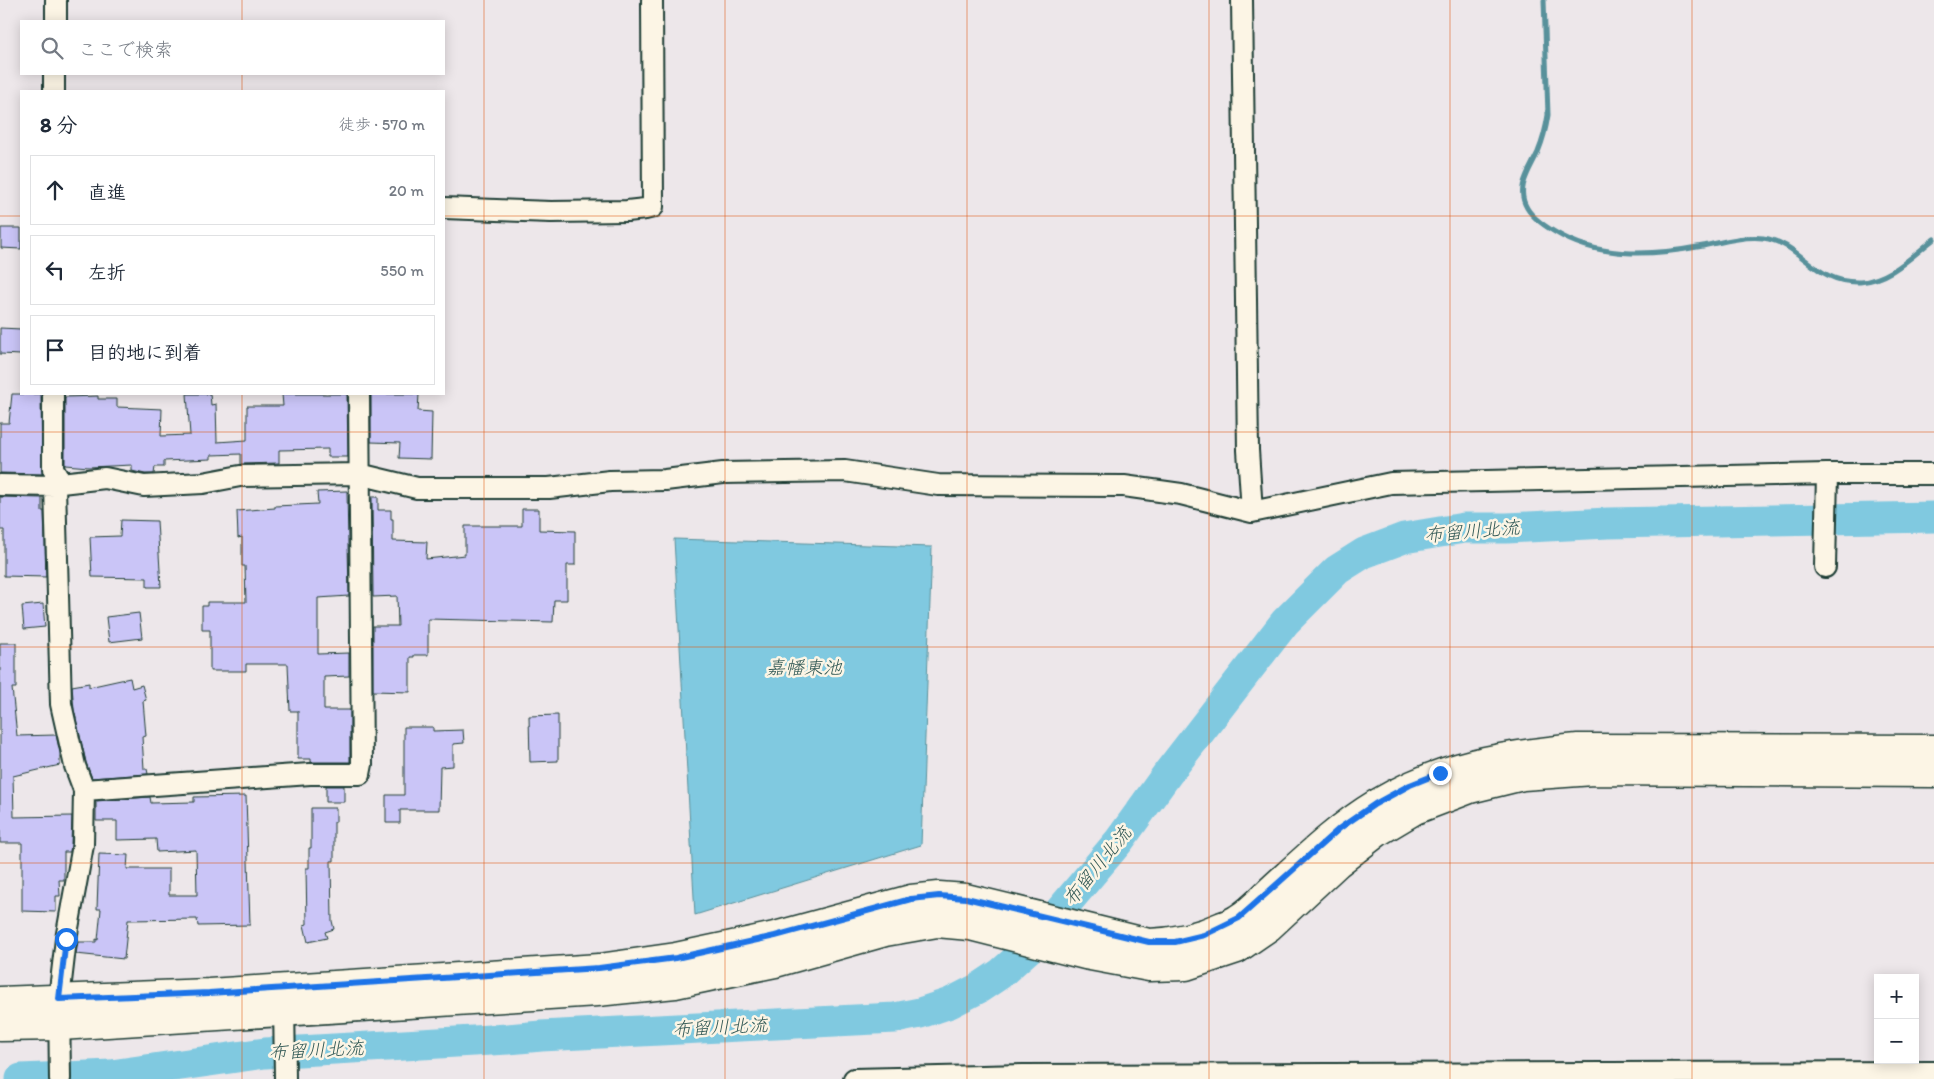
<!DOCTYPE html>
<html lang="ja">
<meta charset="utf-8">
<style>
body{margin:0;font-family:Itim,"Klee One",sans-serif;background:#f2f2f3;color:#1f2937}
.controls{position:absolute;right:15px;bottom:15px;display:grid;overflow:hidden;border-radius:0px;box-shadow:0 2px 12px #0003}
.controls button{width:45px;height:45px;display:grid;place-items:center;padding:0;border:0;border-bottom:1px solid #e0e1e3;background:#fff;color:#1f2937;font:25px sans-serif}
.stop{position:absolute;width:15px;height:15px;margin:-11px;border:4px solid #1a73e8;border-radius:50%;background:#fff}
.stop.end{background:#1a73e8;border-color:#fff;box-shadow:0 1px 5px #0008}
.list{margin:0;padding:0;list-style:none}
h2{display:flex;justify-content:space-between;align-items:center;height:65px;margin:0;padding:0 20px;font-size:21px}
h2 small{font-size:16px;font-weight:400;color:#747a83}
.list li{display:grid;grid-template-columns:32px 1fr auto;gap:15px;align-items:center;box-sizing:border-box;height:70px;margin:0 10px 10px;padding:0 10px;border:1px solid #e0e1e3;border-radius:0px}
.list b{display:block;font-size:19px;white-space:nowrap}
.list em{font-size:16px;font-style:normal;color:#747a83}
.icon{flex:none;width:28px;height:28px;fill:none;stroke:currentColor;stroke-width:2;stroke-linecap:round;stroke-linejoin:round}
.map{position:relative;flex:none;width:1934px;height:1079px;overflow:hidden}
.search{position:absolute;background:#fff;box-shadow:0 2px 12px #0003;left:20px;top:20px;width:425px;height:55px;display:flex;align-items:center;gap:12px;box-sizing:border-box;padding:0 18px;border-radius:0px;color:#747a83;font-size:19px}
.panel{position:absolute;background:#fff;box-shadow:0 2px 12px #0003;left:20px;top:90px;width:425px;height:305px;border-radius:0px}
.map>svg:first-child{display:block}
</style>
<div class="map">
<svg width="1934" height="1079" viewBox="0 0 1934 1079">
<rect width="100%" height="100%" fill="#ede7ea"/>
<filter id="ink" filterUnits="userSpaceOnUse"><feTurbulence type="fractalNoise" baseFrequency=".02" numOctaves="2"/><feDisplacementMap in="SourceGraphic" scale="10" xChannelSelector="R" yChannelSelector="G"/><feConvolveMatrix kernelMatrix="1 2 1 2 8 2 1 2 1" color-interpolation-filters="sRGB"/></filter>
<g filter="url(#ink)">
<path fill="#80c9e0" stroke="#59919b" d="M674,539L932,547L921,845L695,915Z"/>
<g fill="none" stroke-linecap="round" stroke-linejoin="round">
<path stroke="#59919b" stroke-width="5" d="M1544,0L1548,115C1546,128 1543,140 1538,152C1530,170 1515,188 1527,208C1534,220 1549,229 1562,236C1605,259 1656,255 1703,246C1722,242 1743,236 1763,238C1802,243 1814,284 1860,282C1890,280 1912,256 1934,239"/>
<path stroke="#80c9e0" stroke-width="31" d="M21,1079L111,1075L265,1053L508,1039L541,1036L895,1018L920,1013L950,1003L979,988L1000,974L1027,950L1119,841L1168,773L1285,622L1337,570L1364,553L1404,538L1464,528H1507L1608,523L1934,517"/>
</g>
<path fill="#cac5f7" stroke="#1f3d34" d="M1,228H21V249L1,248Z
M0,328L21,329V355L0,354Z
M12,394H41L42,474L0,473V423H9Z
M187,394H210L211,405L216,404L217,442L247,440V406H283L282,394H347L348,457H328V449L279,450V463L241,464V454L211,455V459L164,461V467H155L154,474H145L132,471V465L89,467L65,465V397L98,396V399H117V407L162,409L161,436L190,435Z
M371,394H419L418,411L432,412L431,459L399,458L400,443L371,442Z
M347,491L349,596L318,598V654L349,653V676L324,677V710H350V762H311V759H298V711H290L288,664H246V671H210V630H202V606H207V602H246L245,566H242V537L238,538L237,511L275,508V506L318,504L317,492Z
M0,497L42,498V511H44L46,577L4,576V530H0Z
M372,497H378V510H391V519H393V541L427,542L426,559L465,555V526H522V509H539V530L575,531V565H567V600H554L553,622L428,619V655H414V657H410V692L373,691V626H398L397,596L373,597Z
M121,520L157,521L161,587H147V578L92,577L90,537L120,536Z
M43,604L45,627L24,629L22,606Z
M139,613L142,638L109,642L106,617Z
M0,643H16V688H12L17,736L56,735L60,753V765L13,776L14,817L72,816L71,844L70,852H64V880H59L60,896H56V912L22,911V843H0Z
M130,678L132,688L142,685L146,700L143,701L146,736L142,737L144,769H147L148,774L92,778L86,763L74,710L72,686L89,683V687Z
M558,715V761L530,762L529,716Z
M404,727H433V731L463,730L464,743L453,744V766L440,767L439,810H400V823H386V795H404Z
M326,786H344V802H326Z
M246,796L250,925L198,926L197,919L128,920L124,959L76,954L78,942H96V939L98,940L101,909H97L99,854L128,855L127,869H169V895H197L196,850L157,852L156,839L117,840V821H96V801L150,797L151,803L194,802V797Z
M311,808H336V822H334V861H331L332,921L334,929L325,932L327,938L308,942L304,925L307,924L306,868H309V848H311Z"/>
<g fill="none" stroke-linecap="round" stroke-linejoin="round">
<defs>
<path id="street" d="M1242,0L1248,450L1252,512
M56,21V0
M54,91V74
M444,208L551,212L627,211L645,209L653,207L652,0
M53,394V469L61,483
M0,485L55,486L61,483L105,478L144,486L203,483L240,476L359,474L417,488H549L610,481L665,480L723,473L845,471L938,485L1124,486L1181,494L1252,512L1391,483L1827,474H1934
M55,486L61,704L75,766L84,790L83,845L66,939L59,999L60,1079
M1825,567L1827,474
M84,790L310,774H360L362,764L359,394
M284,999L285,1079
M854,1079L1024,1075L1934,1072"/>
<path id="secondary" d="M0,1001L209,993L599,968L676,957L775,936L911,899L939,896L966,898L1149,943C1176,942 1198,937 1222,926C1228,924 1235,921 1239,918C1252,910 1262,898 1273,888C1306,858 1338,827 1376,804C1443,764 1502,755 1578,748L1934,749
M0,1027L60,1026L597,992L675,984L775,963L885,932L937,923L970,926L1085,955L1149,967L1186,966L1237,949L1269,927L1338,863L1378,832L1415,810L1470,789L1523,776L1593,771L1934,773"/>
</defs>
<use href="#street" stroke="#1f3d34" stroke-width="24"/>
<use href="#secondary" stroke="#1f3d34" stroke-width="31"/>
<use href="#street" stroke="#fcf5e5" stroke-width="20"/>
<use href="#secondary" stroke="#fcf5e5" stroke-width="28"/>
</g>
</g>
<g fill="none" stroke-linecap="round" stroke-linejoin="round" filter="url(#ink)">
<path stroke="#1a73e8" stroke-width="6" d="M66,939L59,999L209,993L599,968L676,958L775,936L911,899L939,896L966,898L1149,942H1175L1204,935L1239,918L1340,828L1375,804L1410,785L1440,773"/>
</g>
<path fill="none" stroke="#de580e" stroke-width="1" stroke-opacity="0.55" d="M242,0V21M484,0V1079M725,0V1079M967,0V1079M1209,0V1079M1450,0V1079M1692,0V1079M242,74V91M0,216H21M444,216H1934M242,394V1079M0,432H1934M0,647H1934M0,863H1934"/>
<g text-anchor="middle" dominant-baseline="central" stroke-width="5" stroke-linejoin="round" paint-order="stroke">
<g font-size="19" font-style="italic" fill="#325956" stroke="#fcf5e5">
<text transform="translate(1472 531) rotate(-5)">布留川北流</text>
<text x="804" y="667">嘉幡東池</text>
<text transform="translate(1097 866) rotate(-51)">布留川北流</text>
<text transform="translate(720 1027) rotate(-3)">布留川北流</text>
<text transform="translate(316 1050) rotate(-3)">布留川北流</text>
</g>
</g>
</svg>
<div class="controls">
<button>+</button>
<button>−</button>
</div>
<div class="stop" style="left:66px;top:939px"></div>
<div class="stop end" style="left:1440px;top:773px"></div>
<div class="search"><svg class="icon" aria-label="search" viewBox="0 0 24 24"><circle cx="10" cy="10" r="6"/><path d="M15 15l6 6"/></svg>ここで検索</div>
<section class="panel">
<h2>8 分<small>徒歩 · 570 m</small></h2>
<ul class="list">
<li><svg class="icon" aria-label="ahead" viewBox="0 0 24 24"><path d="M12 20V5M6 11l6-6 6 6"/></svg><div><b>直進</b></div><em>20 m</em></li>
<li><svg class="icon" aria-label="left" viewBox="0 0 24 24"><path d="M17 20v-9H6M10 6l-5 5 5 5"/></svg><div><b>左折</b></div><em>550 m</em></li>
<li><svg class="icon" aria-label="arrive" viewBox="0 0 24 24"><path d="M6 21V4h12l-3 4 3 4H6"/></svg><div><b>目的地に到着</b></div></li>
</ul>
</section>
</div>
